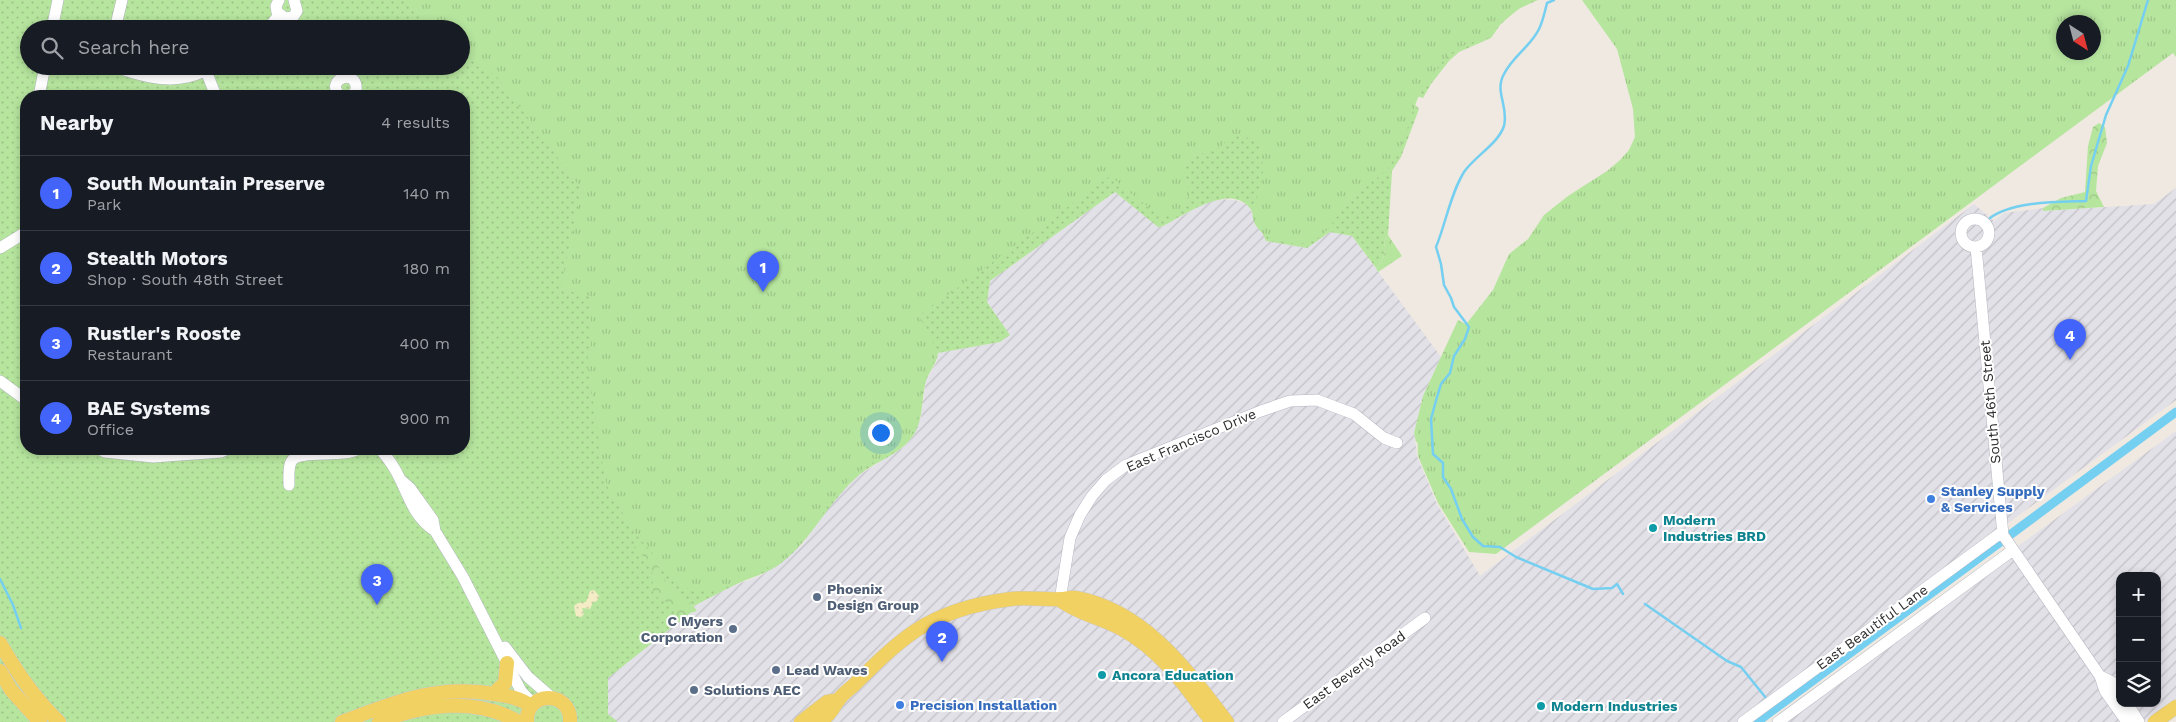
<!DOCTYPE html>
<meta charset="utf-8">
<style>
body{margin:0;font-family:"Work Sans",sans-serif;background:#242831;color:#f1f3f6}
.controls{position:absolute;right:15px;bottom:15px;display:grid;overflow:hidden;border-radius:10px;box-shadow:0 2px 8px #0003}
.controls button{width:45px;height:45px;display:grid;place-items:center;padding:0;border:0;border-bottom:1px solid #363941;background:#171b24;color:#f1f3f6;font:25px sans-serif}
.compass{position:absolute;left:2056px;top:15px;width:45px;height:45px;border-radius:50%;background:#171b24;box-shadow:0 2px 8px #0003;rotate:144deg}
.you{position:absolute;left:880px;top:432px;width:18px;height:18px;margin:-12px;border:4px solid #fff;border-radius:50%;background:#1a73e8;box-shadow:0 0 0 8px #1a73e833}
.badge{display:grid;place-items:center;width:32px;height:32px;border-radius:50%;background:#4264fb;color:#fff;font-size:16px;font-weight:700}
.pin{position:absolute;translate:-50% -41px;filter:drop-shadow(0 1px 2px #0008)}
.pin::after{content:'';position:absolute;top:26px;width:18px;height:15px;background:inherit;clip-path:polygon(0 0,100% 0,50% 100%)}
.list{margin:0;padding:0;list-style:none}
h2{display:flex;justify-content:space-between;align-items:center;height:65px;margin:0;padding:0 20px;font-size:21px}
h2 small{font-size:16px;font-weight:400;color:#9ea1a6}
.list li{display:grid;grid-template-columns:32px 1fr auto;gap:15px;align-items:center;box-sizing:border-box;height:75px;padding:0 20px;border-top:1px solid #363941}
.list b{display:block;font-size:19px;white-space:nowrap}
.list p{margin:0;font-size:16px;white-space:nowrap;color:#9ea1a6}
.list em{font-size:16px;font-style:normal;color:#9ea1a6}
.icon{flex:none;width:28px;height:28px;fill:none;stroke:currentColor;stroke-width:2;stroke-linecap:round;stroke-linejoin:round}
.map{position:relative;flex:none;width:2176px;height:722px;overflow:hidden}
.search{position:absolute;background:#171b24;box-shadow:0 2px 8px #0003;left:20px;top:20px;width:450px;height:55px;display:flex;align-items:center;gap:12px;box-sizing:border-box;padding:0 18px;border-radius:28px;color:#9ea1a6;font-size:19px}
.panel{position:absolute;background:#171b24;box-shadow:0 2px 8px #0003;left:20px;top:90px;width:450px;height:365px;border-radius:20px}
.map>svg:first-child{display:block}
</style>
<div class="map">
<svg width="2176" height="722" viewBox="0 0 2176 722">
<defs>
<pattern id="industrial-furrows" width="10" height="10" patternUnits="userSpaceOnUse" patternTransform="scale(1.25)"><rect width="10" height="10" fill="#e3e1e8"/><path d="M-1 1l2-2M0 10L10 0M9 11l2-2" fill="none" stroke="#c3c1c7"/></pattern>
<pattern id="grass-dots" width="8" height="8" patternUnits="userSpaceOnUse" patternTransform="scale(1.25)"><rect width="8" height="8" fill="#b6e59e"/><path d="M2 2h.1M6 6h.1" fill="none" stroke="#9dc588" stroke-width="1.8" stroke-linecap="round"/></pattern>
<pattern id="forest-crowns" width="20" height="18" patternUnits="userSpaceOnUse" patternTransform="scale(1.25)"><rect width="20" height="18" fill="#b6e59e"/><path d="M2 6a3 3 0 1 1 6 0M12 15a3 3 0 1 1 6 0" fill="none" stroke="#9dc588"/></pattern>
<pattern id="sand-dots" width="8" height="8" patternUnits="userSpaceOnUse" patternTransform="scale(1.25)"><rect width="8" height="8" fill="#f3ecc5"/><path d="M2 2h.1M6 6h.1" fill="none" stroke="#d1cbaa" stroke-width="1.8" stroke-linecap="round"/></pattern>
<pattern id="park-tufts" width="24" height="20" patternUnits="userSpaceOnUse" patternTransform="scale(1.25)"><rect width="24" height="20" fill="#b6e59e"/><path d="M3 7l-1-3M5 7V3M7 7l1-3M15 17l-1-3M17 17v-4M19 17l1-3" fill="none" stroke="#9dc588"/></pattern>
</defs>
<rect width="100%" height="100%" fill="#efe9e1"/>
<path fill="url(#industrial-furrows)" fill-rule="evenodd" d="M2176,188V400L1737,722H1283L1431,613L1281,722H616L608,715L607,678L690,613L697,611L694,606L730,587L762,575L802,545L834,499L859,475L904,447L914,435L921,417L926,380L937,361L938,353L1000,342L1009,335L987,302L990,281L1115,192L1158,227L1163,226L1213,199L1235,200L1248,205L1267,241L1307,248L1330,232L1352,236L1441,357L1423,396L1414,432L1417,456L1437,504L1480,576L1974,204L1994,221L2004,213L2043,208L2044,211L2154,204Z
M2176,431V698L2143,722H1781L1833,681ZM2120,576H2157V703H2120Z"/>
<path fill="url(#grass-dots)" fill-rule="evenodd" d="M0,0H1538L1516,10L1500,25L1491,38L1459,52L1449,61L1431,84L1423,98L1414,95L1412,101L1419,109L1401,157L1392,171L1388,235L1384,241C1387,253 1383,260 1376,268L1352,236L1330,232L1307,248L1266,241C1262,232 1255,213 1248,206C1227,184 1183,216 1163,226L1158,227L1115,192L990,281L987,302L1010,335L1000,342L938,353C937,364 929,371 926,381C921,399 924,420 913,436C899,456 875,461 858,476C827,503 812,540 780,564C769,572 757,576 745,580C728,588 711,597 694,606L686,601L690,613L608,678V714L617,721L616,722H0ZM29,29H461V66H29ZM26,96H464V449H26Z"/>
<path fill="url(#forest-crowns)" d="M2099,123L2105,127L2107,143L2098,166L2096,191L2104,207L2043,211V208L2061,198L2085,192L2088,146L2093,127Z
M1388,235L1402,256L1378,272L1376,268C1383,260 1387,253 1384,241Z
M1458,320L1471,327L1426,442H1416L1414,433L1423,396Z
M639,546C660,556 656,574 674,591C682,598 692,602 697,611L690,613L679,622L674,606C668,602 659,600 654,594C651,589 653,584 653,578C653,566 642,552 631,547Z"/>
<path fill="url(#sand-dots)" d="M594,590L599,596L597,601L593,602L590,609L582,608L584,614L581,617L576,616L574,606L578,603L586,602L590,591Z"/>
<path fill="url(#park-tufts)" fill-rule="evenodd" d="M403,0H1530L1500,24L1491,37C1475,41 1459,45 1447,57C1434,71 1422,87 1415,105C1408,124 1404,147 1391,164C1384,176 1367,184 1356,193C1330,217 1330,250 1283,242C1272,240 1261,235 1255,224C1248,210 1257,201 1261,188C1264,173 1263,158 1259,143C1249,137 1242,135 1230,137C1221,149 1211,153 1195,154L1183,165L1190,194C1186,201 1180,212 1172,215C1159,221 1122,185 1110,176L919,316C925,326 936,341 935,354C935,363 927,372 924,381C920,395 921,410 917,422C914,430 909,439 903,445C893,454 882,458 870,464C858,471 849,481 839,491C824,507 816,528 801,544C781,565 724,597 693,590C685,589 679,583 674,578L633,531L607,486L601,456L587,362L591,343V296L560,289L582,190L498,78L461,48V29H438Z
M1582,0H2176V57L2173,53L1496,554L1469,552L1438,503L1418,456L1417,430L1420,410L1427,391L1453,341L1493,290L1509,254L1528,239L1544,215L1568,196L1607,171L1619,161L1629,150L1635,137L1633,109L1617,49ZM2064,22H2094V52H2064Z"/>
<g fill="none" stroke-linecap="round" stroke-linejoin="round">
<path stroke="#75cff0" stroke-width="2.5" d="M1554,0L1547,3C1545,11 1543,21 1539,29C1531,46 1513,56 1504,74C1494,92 1509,106 1504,126C1498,144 1475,156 1464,172C1450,195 1446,223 1436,247L1441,264L1444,285L1451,298L1454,307L1469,327L1465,339L1454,356L1450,373L1441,384L1437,397L1431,419L1433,454L1443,463V477L1451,489L1462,519L1473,537L1483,546L1500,547L1516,557L1593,589L1612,588L1617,584L1623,594
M1990,218C2013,201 2058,202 2086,201L2091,166L2106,115L2128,66L2148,0
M0,579L13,605L21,628
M1645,604L1727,661L1741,667L1766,698"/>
<path stroke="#75cff0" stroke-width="9" d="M1757,722L2176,412"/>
<defs>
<path id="minor" d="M279,0L276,6L277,12L285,18L293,17L297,11L294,0
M52,29L58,0
M115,29L122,0
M268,29L279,15
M113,66C135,74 164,83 187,77C197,75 207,70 217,66
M206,71L216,96
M39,96L45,66
M341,96C322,80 359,66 356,91L351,96
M1961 233a14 14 0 1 1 28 0a14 14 0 1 1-28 0Z
M1976,247L2003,535L2100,676L2105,691L2127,722
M0,248L26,232
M0,381L26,400
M99,449L105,452L153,457L221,452L228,449
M380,449C388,458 395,468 400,479C410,499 414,517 435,531
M401,480L410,488L433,520L435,531L463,577L521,691L533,704
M289,485C289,478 288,468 291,462C297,448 342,459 358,449
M1060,600L1070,538L1080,515L1092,496L1106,480L1126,465L1261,411L1290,401L1317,400L1354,414L1384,438L1397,443
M505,647L528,677L551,697
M2100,676L2112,682L2120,693
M2127,703L2139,722
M1283,722L1425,618
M1743,722L2002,532
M1778,722L2013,550"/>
<path id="major" d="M1060,600C1079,614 1102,618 1122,629C1162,651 1186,687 1212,722
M0,643C17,673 34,698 59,722
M0,671L11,690L40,722
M493,694L505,683L507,663
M342,722C395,702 437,684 495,694C508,696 520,698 531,706
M379,722C424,704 476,697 519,722
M527,722C525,690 572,690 570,722
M801,722L827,702L839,700
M820,722C831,714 832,709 839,699C843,694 848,690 853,686C873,666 892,647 915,631C944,612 978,603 1011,599C1028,597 1044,600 1061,599C1066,599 1070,597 1076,598C1145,611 1187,670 1227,722
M2155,722L2176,707"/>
</defs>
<use href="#minor" stroke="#b4b7c1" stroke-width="12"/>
<use href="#major" stroke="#c9c9c9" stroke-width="15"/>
<use href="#minor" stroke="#fff" stroke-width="11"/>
<use href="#major" stroke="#f2d163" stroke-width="14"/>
</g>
<g fill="#3f7fe0" stroke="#fff" stroke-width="2">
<circle cx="1931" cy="499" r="5"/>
<circle cx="900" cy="705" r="5"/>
</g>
<g fill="#0f9aa8" stroke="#fff" stroke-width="2">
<circle cx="1653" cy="528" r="5"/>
<circle cx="1102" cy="675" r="5"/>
<circle cx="1541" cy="706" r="5"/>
</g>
<g fill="#5c6f8a" stroke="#fff" stroke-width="2">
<circle cx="817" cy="597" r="5"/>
<circle cx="733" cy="629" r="5"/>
<circle cx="776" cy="670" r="5"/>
<circle cx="694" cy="690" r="5"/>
</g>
<g text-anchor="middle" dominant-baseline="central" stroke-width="4" stroke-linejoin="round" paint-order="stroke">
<g font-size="14" fill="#2e2e2e" stroke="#fff">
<text transform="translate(1990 402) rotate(-95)">South 46th Street</text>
<text transform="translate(1191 440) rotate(-23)">East Francisco Drive</text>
<text transform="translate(1872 627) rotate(-36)">East Beautiful Lane</text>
<text transform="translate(1354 670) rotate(-36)">East Beverly Road</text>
</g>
<g font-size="14" font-weight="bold" fill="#366cbe" stroke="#fff" text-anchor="start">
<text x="1941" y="491">Stanley Supply<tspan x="1941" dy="16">&amp; Services</tspan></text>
<text x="910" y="705">Precision Installation</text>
</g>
<g font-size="14" font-weight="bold" fill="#0d838f" stroke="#fff" text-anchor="start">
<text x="1663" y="520">Modern<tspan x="1663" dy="16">Industries BRD</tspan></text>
<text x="1112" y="675">Ancora Education</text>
<text x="1551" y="706">Modern Industries</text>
</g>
<g font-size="14" font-weight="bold" fill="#4e5e75" stroke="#fff" text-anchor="start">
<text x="827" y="589">Phoenix<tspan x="827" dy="16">Design Group</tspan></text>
<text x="723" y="621" text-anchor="end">C Myers<tspan x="723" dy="16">Corporation</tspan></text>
<text x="786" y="670">Lead Waves</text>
<text x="704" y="690">Solutions AEC</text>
</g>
</g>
</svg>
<div class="controls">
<button>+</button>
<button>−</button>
<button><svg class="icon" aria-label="layers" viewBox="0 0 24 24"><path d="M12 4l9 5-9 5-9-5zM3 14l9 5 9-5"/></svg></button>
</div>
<svg class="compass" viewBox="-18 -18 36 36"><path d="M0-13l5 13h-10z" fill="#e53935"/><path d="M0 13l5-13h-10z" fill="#9ea1a6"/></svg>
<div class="you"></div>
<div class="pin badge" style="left:763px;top:292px">1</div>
<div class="pin badge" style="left:942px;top:662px">2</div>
<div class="pin badge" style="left:377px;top:605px">3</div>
<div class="pin badge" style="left:2070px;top:360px">4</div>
<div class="search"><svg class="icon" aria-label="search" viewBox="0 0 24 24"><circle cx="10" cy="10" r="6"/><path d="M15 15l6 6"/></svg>Search here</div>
<section class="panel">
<h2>Nearby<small>4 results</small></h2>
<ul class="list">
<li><span class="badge">1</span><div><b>South Mountain Preserve</b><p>Park</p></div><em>140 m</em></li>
<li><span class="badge">2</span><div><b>Stealth Motors</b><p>Shop · South 48th Street</p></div><em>180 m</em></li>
<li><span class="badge">3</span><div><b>Rustler's Rooste</b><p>Restaurant</p></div><em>400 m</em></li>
<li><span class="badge">4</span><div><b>BAE Systems</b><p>Office</p></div><em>900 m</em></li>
</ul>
</section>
</div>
